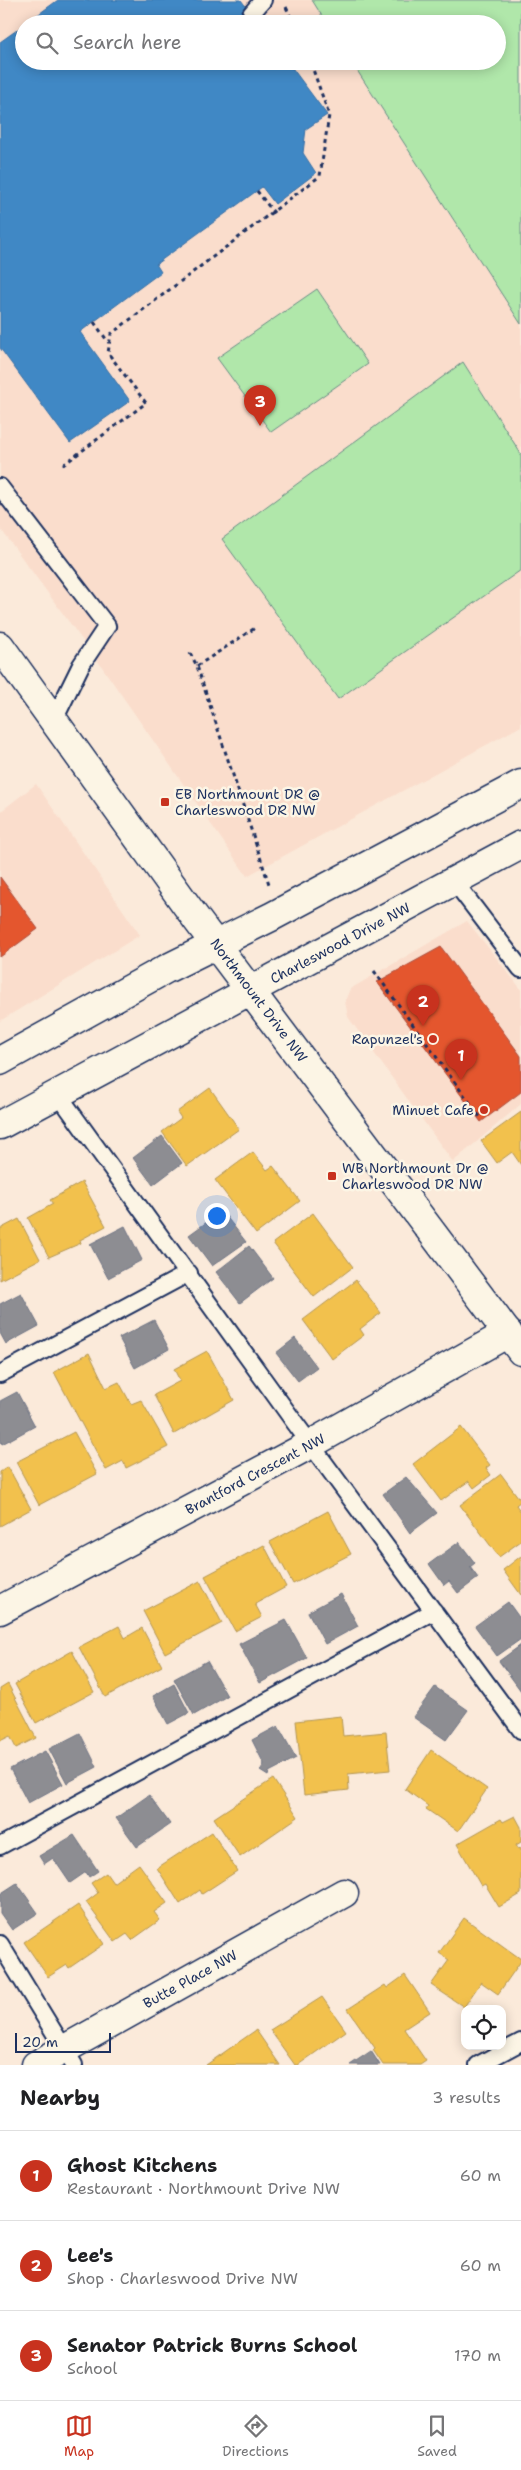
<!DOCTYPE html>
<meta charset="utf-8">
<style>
body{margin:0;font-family:"Shantell Sans",sans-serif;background:#f6f6f6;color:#202124}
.controls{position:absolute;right:15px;bottom:15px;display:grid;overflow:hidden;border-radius:10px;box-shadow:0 2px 12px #0003}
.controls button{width:45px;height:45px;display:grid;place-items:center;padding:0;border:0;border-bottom:1px solid #e0e0e0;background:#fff;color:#202124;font:25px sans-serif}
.scale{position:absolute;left:15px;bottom:12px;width:96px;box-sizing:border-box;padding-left:5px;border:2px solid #1b2f5e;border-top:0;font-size:14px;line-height:18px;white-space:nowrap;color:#1b2f5e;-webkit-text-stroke:4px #fcf5e5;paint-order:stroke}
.you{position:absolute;left:216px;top:1215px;width:18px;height:18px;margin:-12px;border:4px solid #fff;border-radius:50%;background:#1a73e8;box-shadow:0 0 0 8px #1a73e833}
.badge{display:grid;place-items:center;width:32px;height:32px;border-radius:50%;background:#c8321e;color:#fff;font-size:16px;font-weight:700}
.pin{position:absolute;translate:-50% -41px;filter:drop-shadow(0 1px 2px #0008)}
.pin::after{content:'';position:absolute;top:26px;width:18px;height:15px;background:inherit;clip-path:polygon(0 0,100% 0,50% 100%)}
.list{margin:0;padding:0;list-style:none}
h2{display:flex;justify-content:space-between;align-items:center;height:65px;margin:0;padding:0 20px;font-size:21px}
h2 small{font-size:16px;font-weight:400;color:#757577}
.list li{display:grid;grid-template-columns:32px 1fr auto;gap:15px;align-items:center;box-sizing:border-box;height:90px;padding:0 20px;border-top:1px solid #e0e0e0}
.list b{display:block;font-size:19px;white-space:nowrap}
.list p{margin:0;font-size:16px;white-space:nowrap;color:#757577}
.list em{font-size:16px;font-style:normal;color:#757577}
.icon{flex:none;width:28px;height:28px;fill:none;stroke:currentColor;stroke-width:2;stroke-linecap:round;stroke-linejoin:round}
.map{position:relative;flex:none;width:521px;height:2065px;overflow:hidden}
.search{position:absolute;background:#fff;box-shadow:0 2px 12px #0003;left:15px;right:15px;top:15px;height:55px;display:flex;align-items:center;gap:12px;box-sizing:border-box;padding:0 18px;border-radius:28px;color:#757577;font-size:19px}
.sheet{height:335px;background:#fff}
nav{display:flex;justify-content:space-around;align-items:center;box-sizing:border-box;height:70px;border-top:1px solid #e0e0e0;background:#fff;font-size:14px;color:#757577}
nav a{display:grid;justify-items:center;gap:2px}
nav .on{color:#c8321e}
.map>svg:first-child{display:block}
</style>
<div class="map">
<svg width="521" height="2065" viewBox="0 0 521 2065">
<rect width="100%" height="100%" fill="#fbeada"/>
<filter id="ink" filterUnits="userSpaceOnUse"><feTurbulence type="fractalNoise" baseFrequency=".02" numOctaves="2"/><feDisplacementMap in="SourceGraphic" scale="10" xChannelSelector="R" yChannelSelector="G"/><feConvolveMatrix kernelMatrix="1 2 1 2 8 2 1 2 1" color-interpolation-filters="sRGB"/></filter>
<g filter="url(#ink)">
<path fill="#faddcc" d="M0,0H312L327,24H24V61H351L521,324V726L247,876L100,664L0,528Z
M36,784L140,935L0,1021V812Z
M467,921L521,989V1104L453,1162L348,1017L345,1001L350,989Z"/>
<path fill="#b0e7aa" stroke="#668b84" d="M312,0H521V324L351,61H497V24H327Z
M317,289L368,364L271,432L217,358Z
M463,362L521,454V570L338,699L222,539Z"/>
<path fill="#f2c14e" stroke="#b29553" d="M210,1088L239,1129L187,1166L162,1132L181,1118L177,1112Z
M521,1112V1165L512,1152L497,1163L481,1141Z
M253,1152L267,1170L273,1166L300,1201L256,1234L215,1180Z
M82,1182L106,1226L80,1240L81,1243L49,1257L28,1218L53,1204L50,1200Z
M313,1213L353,1267L314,1297L273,1243Z
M19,1219L40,1259L0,1280V1229Z
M356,1280L381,1313L360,1329L364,1335L332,1359L303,1320Z
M207,1351L234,1400L174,1434L154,1395L180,1381L174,1369Z
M89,1353L106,1388L119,1382L131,1404L141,1400L168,1447L126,1468L123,1461L106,1470L54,1372Z
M461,1427L490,1465L486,1468L491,1475L474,1488L469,1481L441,1501L413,1464Z
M74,1432L97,1474L39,1505L16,1462Z
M8,1467L31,1509L0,1526V1472Z
M501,1474L521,1501L516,1505L521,1512V1541L499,1557L460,1505Z
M328,1511L351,1554L293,1584L270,1542Z
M264,1545L286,1587L255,1604L262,1617L235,1631L205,1576Z
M521,1556V1595L503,1570Z
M200,1581L222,1623L165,1653L143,1611Z
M119,1626L125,1638L142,1628L162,1666L105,1697L79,1647Z
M72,1651L94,1692L36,1723L15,1684Z
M8,1684L36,1738L16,1748L10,1736L0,1741V1689Z
M341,1716L343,1736L386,1732L390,1770L348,1774L349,1790L304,1795L296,1721Z
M431,1750L487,1789L458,1831L426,1809L428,1806L405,1789Z
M273,1779L298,1817L240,1857L214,1818Z
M515,1816L521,1827V1842L516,1845L518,1849L521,1848V1894L499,1907L485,1884L481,1886L457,1844L501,1819L503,1822Z
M212,1832L237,1871L202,1894L200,1890L180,1904L157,1868Z
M139,1864L167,1903L154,1912L160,1920L132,1940L127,1934L115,1942L86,1902L98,1893L91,1883L106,1873L113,1883Z
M78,1905L104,1944L69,1968L67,1965L48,1977L24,1942Z
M464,1918L521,1959V1961L498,1994L481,1982L464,2007L431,1985L449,1960L439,1953Z
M405,1975L430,2012L404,2029L426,2061L420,2065H383L373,2050L375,2048L348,2009L385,1985L387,1988Z
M322,1997L346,2031L298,2065H295L270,2030Z
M256,2030L280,2065H206Z"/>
<path fill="#e4572e" stroke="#a84b3c" d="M0,877L38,929L0,957Z
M441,947L521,1056V1092L481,1122L377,982Z"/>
<path fill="#3f88c5" stroke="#346da6" d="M58,0H241L259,24H25Z
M24,25V61H287L327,115L306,129L303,153L316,173L275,204L262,187L156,264L161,272L80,332L130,401L70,443L0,348V42Z"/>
<path fill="#8d8d92" stroke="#6b7182" d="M162,1136L182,1163L153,1185L133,1158Z
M222,1211L246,1242L212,1266L189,1235Z
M125,1226L142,1260L108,1278L90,1244Z
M249,1246L273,1278L240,1303L216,1272Z
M21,1293L39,1326L6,1344L0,1333V1304Z
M154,1320L169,1349L135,1368L119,1338Z
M295,1338L317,1367L298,1381L276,1353Z
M17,1392L35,1426L2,1444L0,1439V1401Z
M406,1477L437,1513L410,1533L383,1494Z
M459,1542L475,1563L470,1567L478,1578L458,1593L449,1581L444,1585L429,1564Z
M341,1594L358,1626L325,1644L308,1612Z
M508,1602L521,1620V1639L497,1656L475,1626Z
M286,1620L307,1658L260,1683L239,1644Z
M521,1645V1691L499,1661Z
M207,1661L227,1696L194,1715L174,1679Z
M174,1684L189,1713L168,1724L153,1696Z
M435,1687L468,1710L446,1740L413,1717Z
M278,1726L296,1758L269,1772L268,1776L260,1771L264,1764L252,1740Z
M80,1733L97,1767L67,1783L49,1749Z
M45,1751L63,1784L28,1803L10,1769Z
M149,1795L170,1824L137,1847L116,1818Z
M74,1835L98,1871L89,1877L86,1872L70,1883L53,1858L44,1864L39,1856Z
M17,1883L38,1913L12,1930L0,1913V1894Z
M371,2051L380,2065H350Z"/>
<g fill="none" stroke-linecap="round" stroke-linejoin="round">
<defs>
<path id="service" d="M251,14L263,0
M0,487L107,626L81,665L54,720
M454,881L521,969
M58,1094L295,1423L521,1730
M0,1374L189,1273
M0,1846L434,1611
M0,1944L74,2065
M478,2065L521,2042"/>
<path id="minor" d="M0,1610L311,1444L508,1333
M36,2065L344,1893"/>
<path id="tertiary" d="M0,646L197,920L521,1351
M0,1061L166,969L271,917L521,784
M0,1125L521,845"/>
</defs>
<use href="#service" stroke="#1b2f5e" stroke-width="20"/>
<use href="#minor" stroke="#1b2f5e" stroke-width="31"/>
<use href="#tertiary" stroke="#1b2f5e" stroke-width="31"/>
<path stroke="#1b2f5e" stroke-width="3" stroke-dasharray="4 4" stroke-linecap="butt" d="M286,7L294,24
M257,191L274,213
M94,322L109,343
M63,465L146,403L108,353L111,334L320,176L329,115L310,61
M190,653L197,666L269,884
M197,666L255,628
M374,971L480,1117"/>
<use href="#service" stroke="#fcf5e5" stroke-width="16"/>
<use href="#minor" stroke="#fcf5e5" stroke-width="28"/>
<use href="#tertiary" stroke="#fcf5e5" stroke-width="28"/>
</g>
</g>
<g fill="#c8321e" stroke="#fcf5e5" stroke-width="2">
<rect x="160" y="797" width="10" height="10" rx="2.5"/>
<circle cx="433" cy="1039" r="5"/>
<circle cx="484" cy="1110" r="5"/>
<rect x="327" y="1171" width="10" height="10" rx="2.5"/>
</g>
<g text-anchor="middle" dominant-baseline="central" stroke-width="5" stroke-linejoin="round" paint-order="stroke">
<g font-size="14" fill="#1b2f5e" stroke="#fcf5e5" text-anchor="start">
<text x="175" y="794">EB Northmount DR @<tspan x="175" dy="16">Charleswood DR NW</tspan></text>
<text x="423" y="1039" text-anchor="end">Rapunzel's</text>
<text x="474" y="1110" text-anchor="end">Minuet Cafe</text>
<text x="342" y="1168">WB Northmount Dr @<tspan x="342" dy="16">Charleswood DR NW</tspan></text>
</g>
<g font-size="14" fill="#1b2f5e" stroke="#fcf5e5">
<text transform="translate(340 943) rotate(-28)">Charleswood Drive NW</text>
<text transform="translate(259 1000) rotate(53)">Northmount Drive NW</text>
<text transform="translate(255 1474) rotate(-28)">Brantford Crescent NW</text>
<text transform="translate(190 1979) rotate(-29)">Butte Place NW</text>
</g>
</g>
</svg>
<div class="controls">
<button><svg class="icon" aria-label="locate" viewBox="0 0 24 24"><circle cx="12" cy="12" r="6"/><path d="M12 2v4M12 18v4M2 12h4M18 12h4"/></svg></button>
</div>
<div class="scale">20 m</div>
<div class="you"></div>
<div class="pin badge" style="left:461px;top:1080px">1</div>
<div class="pin badge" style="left:423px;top:1026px">2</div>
<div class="pin badge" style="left:260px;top:426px">3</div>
<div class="search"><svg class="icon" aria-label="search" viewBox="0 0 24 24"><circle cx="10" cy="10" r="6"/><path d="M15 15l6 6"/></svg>Search here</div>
</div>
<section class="sheet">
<h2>Nearby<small>3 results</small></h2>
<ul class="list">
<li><span class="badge">1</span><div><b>Ghost Kitchens</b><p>Restaurant · Northmount Drive NW</p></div><em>60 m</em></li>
<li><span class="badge">2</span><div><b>Lee's</b><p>Shop · Charleswood Drive NW</p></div><em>60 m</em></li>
<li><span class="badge">3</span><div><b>Senator Patrick Burns School</b><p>School</p></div><em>170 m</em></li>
</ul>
</section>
<nav>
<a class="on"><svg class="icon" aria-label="map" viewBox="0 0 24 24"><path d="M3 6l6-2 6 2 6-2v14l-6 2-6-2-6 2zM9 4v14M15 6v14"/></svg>Map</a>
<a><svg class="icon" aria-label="directions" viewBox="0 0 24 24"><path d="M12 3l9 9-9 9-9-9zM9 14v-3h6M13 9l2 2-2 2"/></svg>Directions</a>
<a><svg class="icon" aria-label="saved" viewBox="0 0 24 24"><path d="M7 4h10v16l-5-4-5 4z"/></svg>Saved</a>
</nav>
